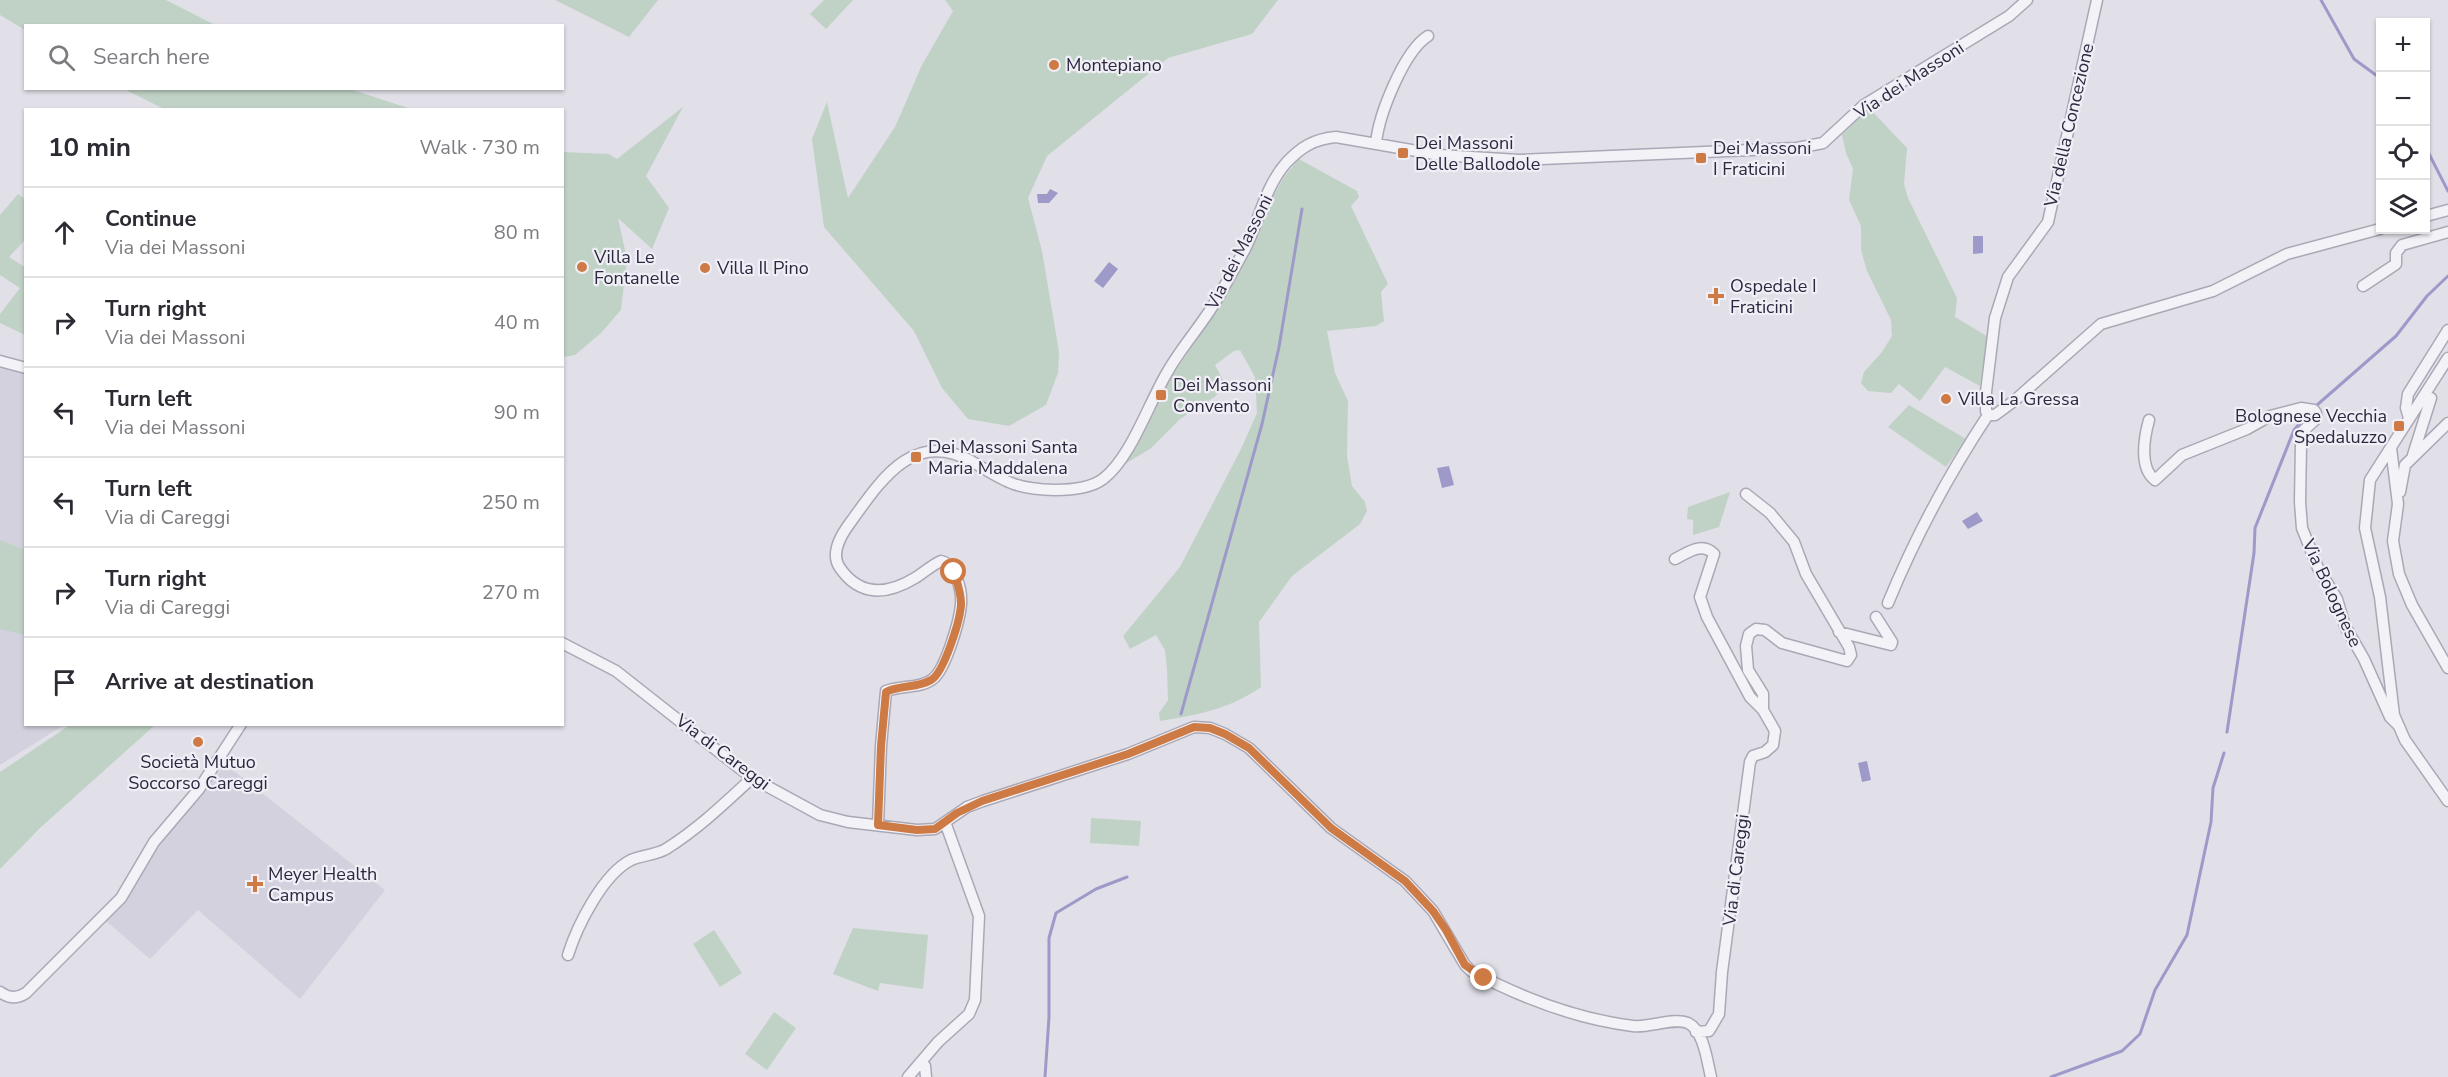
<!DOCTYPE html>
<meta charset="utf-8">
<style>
body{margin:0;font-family:"Nunito Sans",sans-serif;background:#f2f2f3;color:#2b2b33}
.controls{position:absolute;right:18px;top:18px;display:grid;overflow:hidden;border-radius:0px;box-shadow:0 2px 4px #0004}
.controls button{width:54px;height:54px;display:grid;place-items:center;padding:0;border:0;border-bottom:2px solid #e1e1e2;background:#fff;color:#2b2b33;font:30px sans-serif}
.stop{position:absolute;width:18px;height:18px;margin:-14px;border:4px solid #ce7a44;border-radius:50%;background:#fff}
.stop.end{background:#ce7a44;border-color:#fff;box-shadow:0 2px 6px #0008}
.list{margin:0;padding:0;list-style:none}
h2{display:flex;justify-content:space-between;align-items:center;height:78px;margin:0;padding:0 24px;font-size:26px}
h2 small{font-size:20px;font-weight:400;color:#7c7c81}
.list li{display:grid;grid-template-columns:39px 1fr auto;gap:18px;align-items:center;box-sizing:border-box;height:90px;padding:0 24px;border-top:2px solid #e1e1e2}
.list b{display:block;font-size:22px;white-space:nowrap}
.list p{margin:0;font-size:20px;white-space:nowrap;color:#7c7c81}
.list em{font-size:20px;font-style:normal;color:#7c7c81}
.icon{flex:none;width:33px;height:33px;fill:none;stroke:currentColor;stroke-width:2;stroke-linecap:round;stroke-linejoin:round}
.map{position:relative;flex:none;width:2448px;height:1077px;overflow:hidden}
.search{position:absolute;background:#fff;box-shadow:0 2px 4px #0004;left:24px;top:24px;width:540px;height:66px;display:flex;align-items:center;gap:15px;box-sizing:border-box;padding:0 21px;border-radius:0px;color:#7c7c81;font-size:22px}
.panel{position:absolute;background:#fff;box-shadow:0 2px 4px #0004;left:24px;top:108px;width:540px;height:618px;border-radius:0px}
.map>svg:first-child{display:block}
</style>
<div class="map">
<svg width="2448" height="1077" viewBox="0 0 2448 1077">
<rect width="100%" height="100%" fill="#e1dfe8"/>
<path fill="#d3d1dd" d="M0,367L25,374L26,724L64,725L0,765Z
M225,764L385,890L300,999L198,910L150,959L105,920L153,850L207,789Z"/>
<path fill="#c0d2c5" d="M0,0H166L215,25L26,26L25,30L0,15Z
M555,0H658L629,37Z
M824,0H853L826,29L810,14Z
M945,0H1278L1252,34L1168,58L1047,156L1028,198L1042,251L1059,352L1058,373L1046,405L1009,426L968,419L942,388L914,331L824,227L812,139L827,102L848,198L895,127L922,65L953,11Z
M124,89H350L411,109H164Z
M683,107L646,176L669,208L652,249L618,218L627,259L621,310L601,333L575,355L563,357V152L609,154L617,159Z
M1868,107L1907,148L1904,184L1908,198L1957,298L1955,317L1988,337L1980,386L1945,367L1920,401L1899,384L1891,393L1868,391L1861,383L1864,372L1882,352L1892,336L1891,320L1867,271L1861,250V226L1849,200L1853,169L1846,153L1842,135Z
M1299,159L1357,191L1359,197L1351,206L1388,284L1381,292L1384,321L1376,326L1327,331L1335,373L1348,401L1347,456L1352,486L1365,502L1367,511L1360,524L1292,576L1259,622L1261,687C1230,709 1197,715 1160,721L1159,713L1168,700L1167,669L1165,650L1156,635L1130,649L1123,636L1180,567L1241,449L1257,413L1255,377L1240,350L1234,351L1215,365L1223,380L1216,396L1180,419L1150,449L1123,465V462L1173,375L1227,294L1265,211L1284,177Z
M18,194L25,199V240L9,257L25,267V335L0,323V314L20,288L0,275V215Z
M1909,405L1966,439L1946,467L1888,427Z
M1730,492L1719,527L1693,535V520L1687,519L1688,507Z
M0,540L25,550V635L0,629Z
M70,725H155L40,828L0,869V772Z
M1091,818L1141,821L1139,846L1090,843Z
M853,928L928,935L923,989L880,983L878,991L833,974Z
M714,930L742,973L720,987L693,944Z
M774,1012L796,1028L767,1070L745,1054Z"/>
<path fill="#9d9ac9" d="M1050,189L1058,193L1049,203H1038L1037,194H1047Z
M1973,236H1983V253L1973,254Z
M1109,262L1118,269L1103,288L1094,281Z
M1449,466L1454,485L1442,488L1437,468Z
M1977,512L1983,521L1968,529L1962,521Z
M1867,761L1871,780L1862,782L1858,763Z"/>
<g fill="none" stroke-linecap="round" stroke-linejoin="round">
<path stroke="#9d9ac9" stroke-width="3" d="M2321,0L2354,59L2380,78
M2426,148L2448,191
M2317,405L2396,336L2427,296L2448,276
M1181,714L1262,424L1279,347L1302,209
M2227,732L2254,553L2255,528L2294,430L2306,416
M1045,1077L1049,1017V938L1056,913L1096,889L1127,877
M2051,1077L2122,1051L2140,1034L2155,990L2187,935L2211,822L2213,788L2224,753"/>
<defs>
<path id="minor" d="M2097,0L2048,222L2008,277L1995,318L1986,392V411L1988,415H1995L2014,401L2101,324L2213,291L2287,254L2380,229
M1376,143C1379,114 1404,51 1428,36
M2426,216L2448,210
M2363,286L2396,264V253L2402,245L2448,232
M2448,358L2370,480L2365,528L2380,597L2394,715L2405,740L2448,801
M0,361L26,368
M2409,418L2406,408L2408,394L2448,330
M2149,420C2144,438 2139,468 2155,480L2182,455L2247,429L2270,416L2301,408L2314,410L2316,413L2315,420L2304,430L2301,444L2300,502L2302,528L2318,568L2337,599L2345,626L2364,659L2390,717L2399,726
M2391,448L2398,504L2393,541L2399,574L2412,605L2448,668
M2413,455L2431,398
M2400,492L2405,465L2448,423
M1746,494L1770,513L1794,542L1806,574L1849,647L1851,655L1847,661L1782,643L1765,630L1756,629L1749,634L1746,646L1748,670L1763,694V710
M1675,559C1687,553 1702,541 1714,554L1700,597L1707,617L1750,697L1763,710L1775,731L1773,745L1765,752L1753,756L1750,762L1722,972L1719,1014L1709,1031L1696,1032
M1888,603C1916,535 1947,477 1988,415
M1839,632L1891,645L1892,642L1876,617
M562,643L616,671L752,778L820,815L848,822L917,830L935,829L967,807L983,801L1128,754L1194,727L1210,728L1225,734L1249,748L1331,828L1405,881L1433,911L1465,965L1471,971C1520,997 1577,1019 1633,1026C1649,1028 1674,1017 1688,1023C1704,1031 1707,1061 1711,1077
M878,825L881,746L886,691C901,685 922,689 934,678C946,667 960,620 961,604C962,591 956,564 941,561C932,565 923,573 915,578C887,595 860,597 840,568C830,554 841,535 850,523C881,480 913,429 971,461C1005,481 1013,489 1055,490C1069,490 1091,488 1103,479C1131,458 1149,402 1168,371C1181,348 1200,327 1214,304C1225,286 1235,267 1245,249C1259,221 1265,187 1286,163C1301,147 1314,139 1336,137L1440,155L1518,160L1797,148L1823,143L1864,105L2009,16L2027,0
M568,955C577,926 603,874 631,860C642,855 656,855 666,849C698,829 725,803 752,778
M0,992C8,998 17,999 26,993L121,898L154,842L199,789L241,724
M922,1063L925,1066L926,1077
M908,1077L938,1042L969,1014L975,1000L979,916L945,822"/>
</defs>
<use href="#minor" stroke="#aba8b6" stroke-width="13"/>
<use href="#minor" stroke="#f3f2f7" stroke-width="10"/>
</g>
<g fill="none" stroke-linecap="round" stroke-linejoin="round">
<path stroke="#ce7a44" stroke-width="8" d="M954,572C957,582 961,593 961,603C961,618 944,673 931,680C918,688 900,685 886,692L881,746L878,825L917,830L935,829L957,813L982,801L1128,754L1194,727L1210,728L1225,734L1249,748L1331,828L1405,881L1433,911L1446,930L1465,965L1484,978"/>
</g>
<g fill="#ce7a44" stroke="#f0eff6" stroke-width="2">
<circle cx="1054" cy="65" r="6"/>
<rect x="1397" y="147" width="12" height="12" rx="3"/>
<rect x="1695" y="152" width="12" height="12" rx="3"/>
<circle cx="582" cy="267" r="6"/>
<circle cx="705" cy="268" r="6"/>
<path d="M1713 287h6v6h6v6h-6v6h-6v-6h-6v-6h6z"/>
<rect x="1155" y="389" width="12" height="12" rx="3"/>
<circle cx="1946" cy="399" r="6"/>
<rect x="2393" y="420" width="12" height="12" rx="3"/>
<rect x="910" y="451" width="12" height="12" rx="3"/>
<circle cx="198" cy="742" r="6"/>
<path d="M252 875h6v6h6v6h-6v6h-6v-6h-6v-6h6z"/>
</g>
<g text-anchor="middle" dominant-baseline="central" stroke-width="4.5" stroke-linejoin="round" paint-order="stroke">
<g font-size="18" fill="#2c2840" stroke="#f0eff6" text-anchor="start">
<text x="1066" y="65">Montepiano</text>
<text x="1415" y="143">Dei Massoni<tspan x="1415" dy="21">Delle Ballodole</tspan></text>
<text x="1713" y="148">Dei Massoni<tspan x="1713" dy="21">I Fraticini</tspan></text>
<text x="594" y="257">Villa Le<tspan x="594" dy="21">Fontanelle</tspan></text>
<text x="717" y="268">Villa Il Pino</text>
<text x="1730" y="286">Ospedale I<tspan x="1730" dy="21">Fraticini</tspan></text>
<text x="1173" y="385">Dei Massoni<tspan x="1173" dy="21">Convento</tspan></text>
<text x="1958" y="399">Villa La Gressa</text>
<text x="2387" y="416" text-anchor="end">Bolognese Vecchia<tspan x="2387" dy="21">Spedaluzzo</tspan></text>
<text x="928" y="447">Dei Massoni Santa<tspan x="928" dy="21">Maria Maddalena</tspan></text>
<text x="198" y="762" text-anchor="middle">Società Mutuo<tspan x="198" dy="21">Soccorso Careggi</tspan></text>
<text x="268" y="874">Meyer Health<tspan x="268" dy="21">Campus</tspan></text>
</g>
<g font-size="18" fill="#2c2840" stroke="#f0eff6">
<text transform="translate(1909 80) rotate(-33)">Via dei Massoni</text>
<text transform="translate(2069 125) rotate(-77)">Via della Concezione</text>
<text transform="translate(1239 252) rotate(-63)">Via dei Massoni</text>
<text transform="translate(2332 593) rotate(65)">Via Bolognese</text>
<text transform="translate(723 752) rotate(37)">Via di Careggi</text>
<text transform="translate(1736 870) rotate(-83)">Via di Careggi</text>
</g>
</g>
</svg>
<div class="controls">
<button>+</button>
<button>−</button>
<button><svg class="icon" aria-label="locate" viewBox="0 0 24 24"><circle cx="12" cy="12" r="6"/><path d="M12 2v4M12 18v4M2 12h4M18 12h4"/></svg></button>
<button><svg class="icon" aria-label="layers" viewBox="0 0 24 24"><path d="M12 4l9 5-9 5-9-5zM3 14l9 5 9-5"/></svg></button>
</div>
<div class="stop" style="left:954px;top:572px"></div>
<div class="stop end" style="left:1484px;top:978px"></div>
<div class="search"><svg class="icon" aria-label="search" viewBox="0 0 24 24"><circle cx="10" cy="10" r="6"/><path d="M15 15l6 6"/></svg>Search here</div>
<section class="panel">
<h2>10 min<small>Walk · 730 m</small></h2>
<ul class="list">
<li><svg class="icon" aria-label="ahead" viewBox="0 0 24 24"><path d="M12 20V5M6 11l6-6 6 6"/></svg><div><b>Continue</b><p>Via dei Massoni</p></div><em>80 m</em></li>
<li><svg class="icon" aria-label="right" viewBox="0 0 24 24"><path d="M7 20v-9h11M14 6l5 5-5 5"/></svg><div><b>Turn right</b><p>Via dei Massoni</p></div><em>40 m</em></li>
<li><svg class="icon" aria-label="left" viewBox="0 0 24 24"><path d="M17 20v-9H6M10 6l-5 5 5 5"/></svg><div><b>Turn left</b><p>Via dei Massoni</p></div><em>90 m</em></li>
<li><svg class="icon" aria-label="left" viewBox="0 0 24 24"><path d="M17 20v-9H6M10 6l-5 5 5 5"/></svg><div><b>Turn left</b><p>Via di Careggi</p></div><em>250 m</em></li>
<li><svg class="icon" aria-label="right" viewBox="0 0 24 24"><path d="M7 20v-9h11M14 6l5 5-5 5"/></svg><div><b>Turn right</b><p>Via di Careggi</p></div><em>270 m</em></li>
<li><svg class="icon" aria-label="arrive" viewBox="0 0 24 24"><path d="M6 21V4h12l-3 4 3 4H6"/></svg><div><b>Arrive at destination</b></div></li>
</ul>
</section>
</div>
